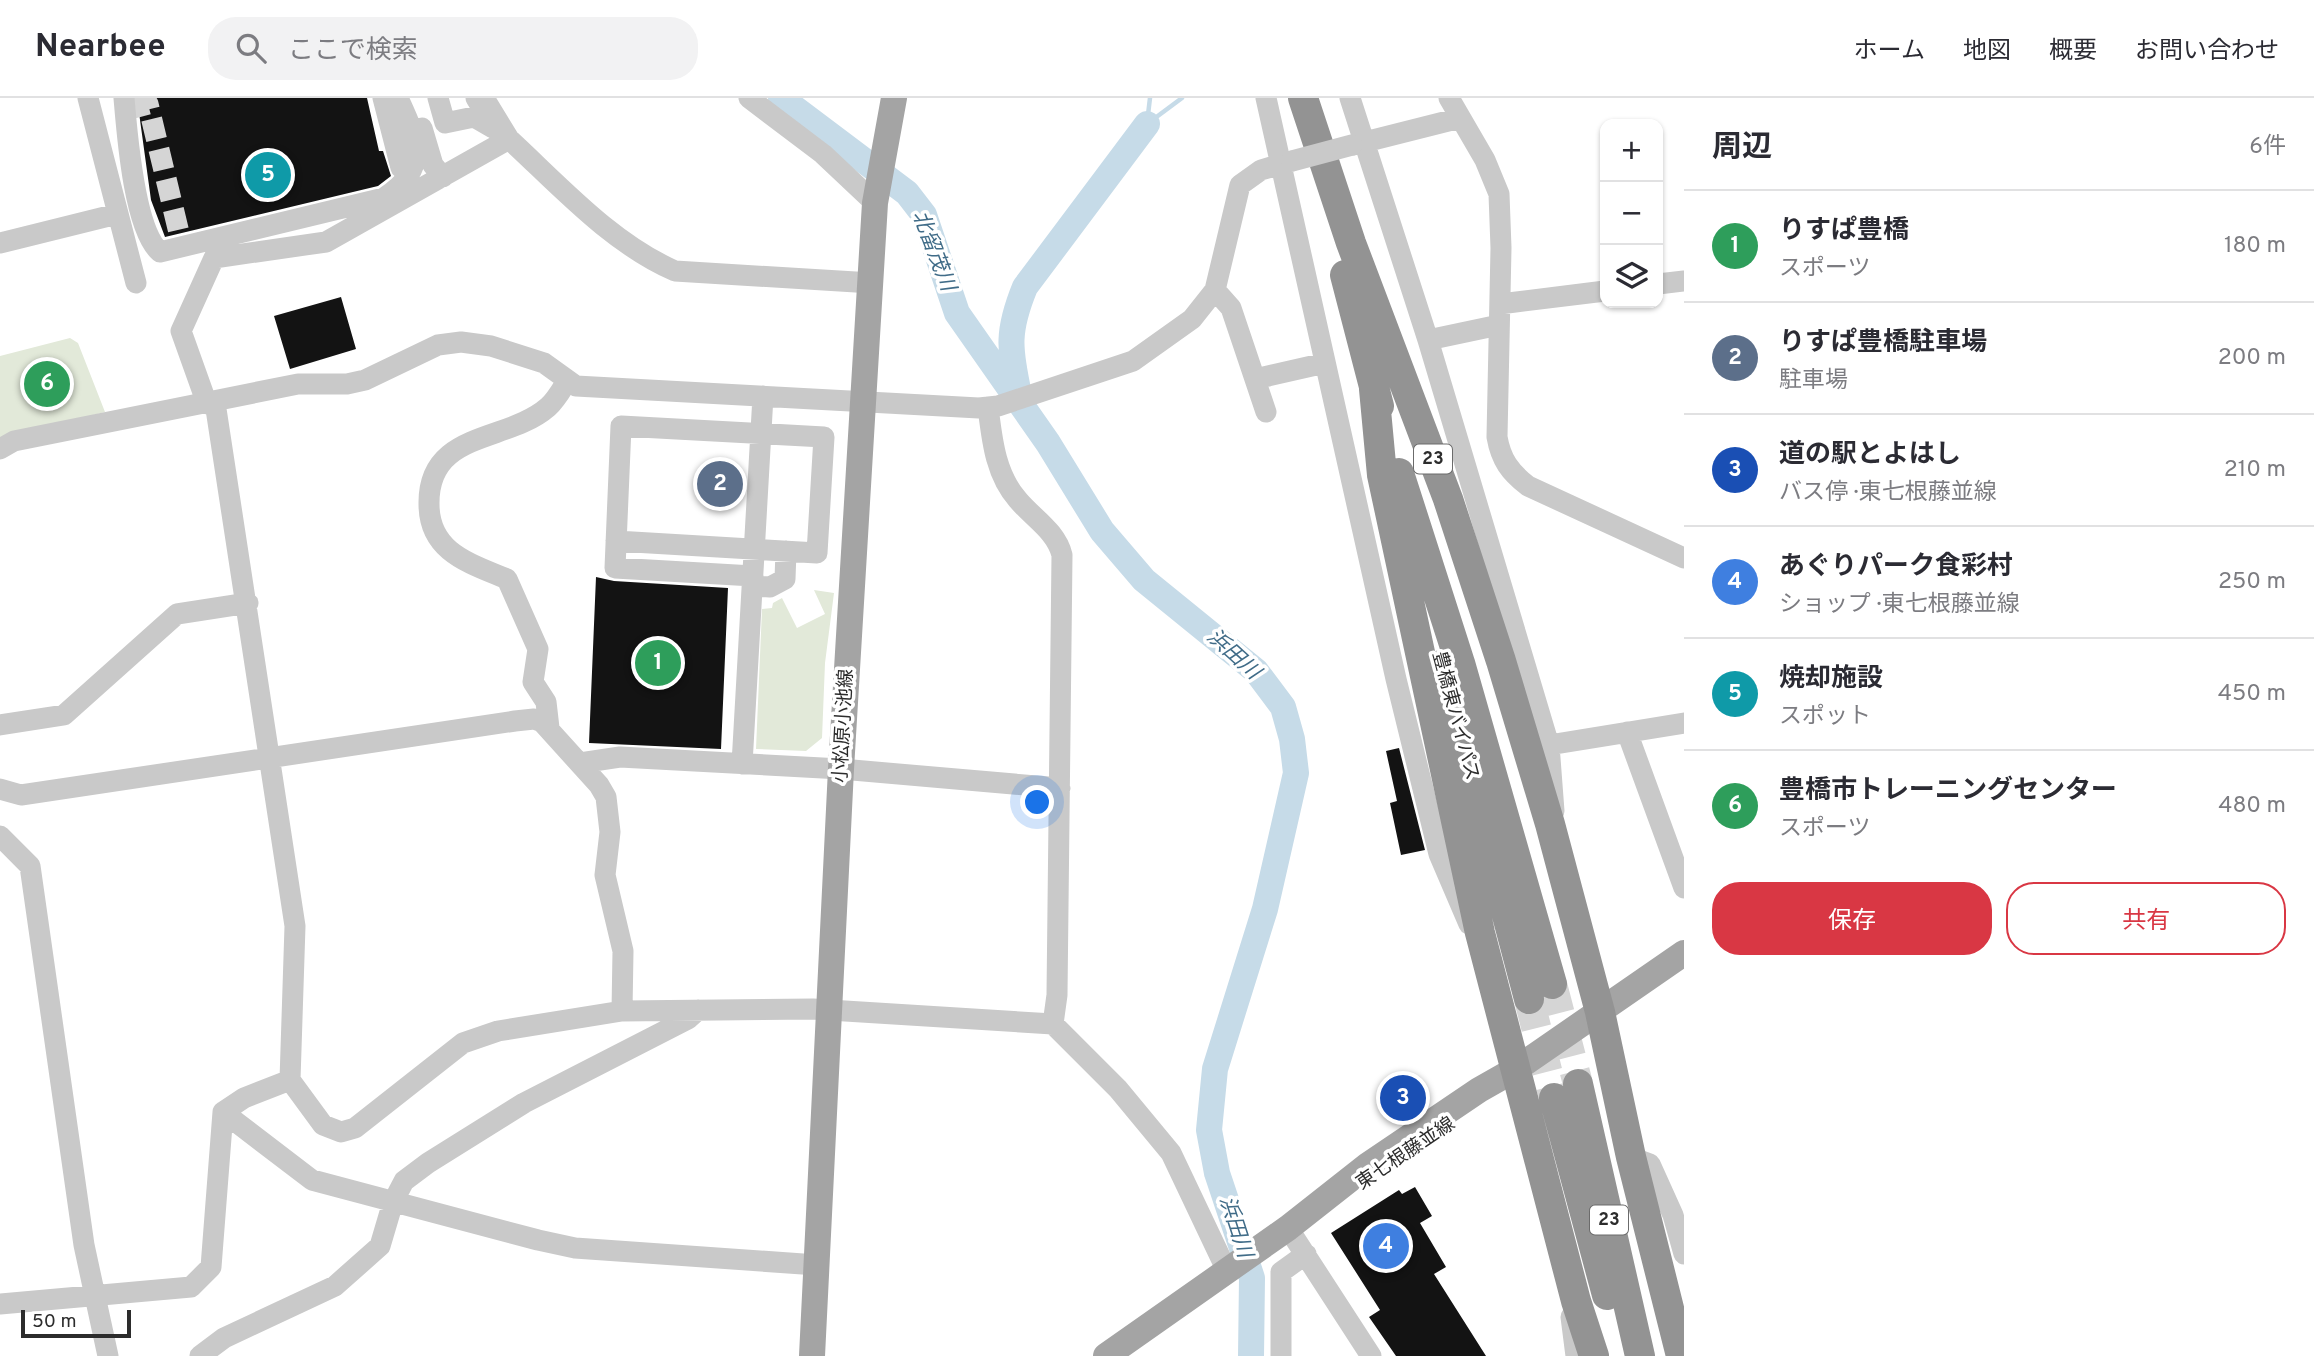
<!DOCTYPE html>
<html lang="ja">
<meta charset="utf-8">
<style>
body{margin:0;font-family:Overpass,"Noto Sans JP",sans-serif;background:#f2f2f3;color:#2b2b33}
.controls{position:absolute;right:21px;top:21px;display:grid;overflow:hidden;border-radius:14px;box-shadow:0 2px 5px #0004}
.controls button{width:63px;height:63px;display:grid;place-items:center;padding:0;border:0;border-bottom:2px solid #e1e1e2;background:#fff;color:#2b2b33;font:35px sans-serif}
.scale{position:absolute;left:21px;bottom:18px;width:110px;box-sizing:border-box;padding-left:7px;border:4px solid #2c2c2c;border-top:0;font-size:19px;line-height:24px;white-space:nowrap;color:#2c2c2c;-webkit-text-stroke:5px #fff;paint-order:stroke}
.you{position:absolute;left:1038px;top:705px;width:24px;height:24px;margin:-18px;border:5px solid #fff;border-radius:50%;background:#1a73e8;box-shadow:0 0 0 10px #1a73e833}
.badge{display:grid;place-items:center;width:46px;height:46px;border-radius:50%;background:#d93744;color:#fff;font-size:23px;font-weight:700}
.pin{position:absolute;translate:-50% -50%;border:4px solid #fff;box-shadow:0 2px 7px #0006}
.list{margin:0;padding:0;list-style:none}
h2{display:flex;justify-content:space-between;align-items:center;height:91px;margin:0;padding:0 28px;font-size:30px}
h2 small{font-size:23px;font-weight:400;color:#7c7c81}
.list li{display:grid;grid-template-columns:46px 1fr auto;gap:21px;align-items:center;box-sizing:border-box;height:112px;padding:0 28px;border-top:2px solid #e1e1e2}
.list b{display:block;font-size:26px;white-space:nowrap}
.list p{margin:0;font-size:23px;white-space:nowrap;color:#7c7c81}
.list em{font-size:23px;font-style:normal;color:#7c7c81}
.actions{display:flex;gap:14px;padding:21px 28px}
.actions a{flex:1;padding:16px 0;border:2px solid #d93744;border-radius:28px;text-align:center;font-size:24px;color:#d93744}
.actions .main{background:#d93744;color:#fff}
.icon{flex:none;width:38px;height:38px;fill:none;stroke:currentColor;stroke-width:2;stroke-linecap:round;stroke-linejoin:round}
.map{position:relative;flex:none;width:1684px;height:1258px;overflow:hidden}
header{display:flex;align-items:center;gap:42px;box-sizing:border-box;height:98px;padding:0 35px;background:#fff;border-bottom:2px solid #e1e1e2}
header strong{font-size:33px}
nav{display:flex;gap:38px;margin-inline-start:auto;font-size:24px}
.search{width:490px;height:63px;background:#f2f2f3;display:flex;align-items:center;gap:18px;box-sizing:border-box;padding:0 24px;border-radius:28px;color:#7c7c81;font-size:26px}
main{display:flex}
aside{flex:1;background:#fff}
.map>svg:first-child{display:block}
</style>
<header>
<strong>Nearbee</strong>
<div class="search"><svg class="icon" aria-label="search" viewBox="0 0 24 24"><circle cx="10" cy="10" r="6"/><path d="M15 15l6 6"/></svg>ここで検索</div>
<nav><a>ホーム</a><a>地図</a><a>概要</a><a>お問い合わせ</a></nav>
</header>
<main>
<div class="map">
<svg width="1684" height="1258" viewBox="0 0 1684 1258">
<rect width="100%" height="100%" fill="#fff"/>
<path fill="#e2e9d9" d="M70,240L78,245L105,314L0,341V258Z
M814,492L834,495L825,565L822,640L806,653L756,651L762,511L772,510L773,505L782,500L797,530L825,516Z"/>
<g fill="none" stroke-linecap="round" stroke-linejoin="round">
<path stroke="#c6dbe8" stroke-width="4.5" d="M1147,25L1150,0
M1147,26L1182,0"/>
<path stroke="#c6dbe8" stroke-width="26" d="M781,0L907,95L924,117L957,215L1048,345L1102,433L1144,482L1256,573L1283,609L1292,641L1296,675L1265,811L1215,971L1209,1032L1217,1075L1252,1180L1251,1258
M1019,296C1009,250 1007,233 1025,189L1147,26"/>
</g>
<path fill="#131313" d="M137,0H367L379,53H383L391,78L378,88L165,139L151,102Z
M341,199L356,251L290,271L274,218Z
M596,479L614,483L728,490L721,651L589,645Z
M1399,650L1425,752L1401,757L1390,705L1397,703L1386,653Z
M1415,1089L1432,1118L1420,1125L1446,1169L1434,1176L1486,1258H1396L1369,1219L1380,1212L1331,1135L1399,1092L1402,1096Z"/>
<g fill="none" stroke-linecap="round" stroke-linejoin="round">
<path stroke="#d5d5d5" stroke-width="21" stroke-dasharray="21 10" stroke-linecap="butt" d="M133,10L148,6L181,143"/>
<path stroke="#d5d5d5" stroke-width="30" stroke-dasharray="30 15" stroke-linecap="butt" d="M1552,886L1578,986
M1529,901L1554,1000"/>
<path stroke="#c9c9c9" stroke-width="21" d="M88,0L136,185
M124,0C127,35 134,132 160,154L384,100C429,70 419,45 398,0
M383,0L401,70
M438,0L445,25L474,19L493,30
M476,0L495,31L509,41L484,0
M749,0L823,56L875,105
M1266,0L1396,581L1439,756L1469,826
M1350,0L1428,242L1549,647L1554,713
M1449,0L1485,62L1499,96L1501,150L1497,339C1501,362 1510,374 1528,388L1684,460
M422,30L433,67L443,79
M1353,47L1460,20
M0,145L117,116
M872,185L675,173C611,145 560,88 509,41L326,144L214,160L181,233L206,303L216,311L295,828L290,982L323,1027L341,1034L355,1030L463,945L498,933L622,913L813,911L1053,926L1118,991L1171,1055L1227,1173
M1658,186L1684,183
M1215,192L1231,210L1266,314
M1500,206L1605,193
M1428,242L1499,227
M1255,281L1325,265
M988,309C992,341 995,376 1018,402C1034,421 1056,433 1062,457L1057,897L1053,926
M0,351L14,343L298,286H347L365,282L438,247L461,244L491,248L544,265L576,288L979,310L998,308L1133,263L1192,221L1215,192L1240,87L1261,72L1292,63
M616,443L817,455L824,339L621,328L615,470L753,478
M752,488L770,489L785,481L786,453
M0,627L64,617L177,516L248,505
M549,630L546,604L533,584L538,551L507,481C469,465 429,454 429,406C428,332 507,345 548,309C556,302 562,291 567,283
M1627,634L1684,790
M1549,647L1684,625
M580,665L620,659L841,671L1060,690
M742,666L763,298
M0,691L21,697L515,623L534,621L542,624L599,687L606,699L610,734L605,777L623,853L622,913
M0,738L30,768L84,1147L108,1258
M223,1014L312,1082L538,1142L575,1150L817,1167
M1631,1059L1650,1066L1673,1117L1684,1156
M1288,1130L1371,1258
M0,1206L191,1189L211,1169L223,1014L244,1000L290,982
M1571,1219L1576,1258
M200,1258L224,1240L335,1188L380,1148L393,1104L404,1083L428,1065L524,1005L688,921L698,912
M1281,1258V1174L1306,1156"/>
<path stroke="#a4a4a4" stroke-width="26" d="M812,1258L841,671L875,105L894,0
M1106,1258L1288,1130L1368,1067L1479,992L1516,971L1684,855"/>
<path stroke="#939393" stroke-width="30" d="M1303,0L1351,145L1448,401L1501,563L1550,726L1600,914L1631,1059L1681,1258
M1345,177L1379,308
M1374,291L1382,377L1480,835L1576,1203L1594,1258
M1399,375L1460,565L1552,886
M1441,567L1529,901
M1578,986L1640,1258
M1554,1000L1607,1197"/>
<path stroke="#c9c9c9" stroke-width="21" d="M1292,63L1352,47"/>
</g>
<g text-anchor="middle" dominant-baseline="central" stroke-width="7" stroke-linejoin="round" paint-order="stroke">
<g fill="#fff" stroke="#6b6b6b" stroke-width="2">
<rect x="1414" y="346.5" width="38" height="29" rx="5"/>
<rect x="1590" y="1107.5" width="38" height="29" rx="5"/>
</g>
<g font-size="18" font-weight="bold" fill="#2c2c2c">
<text x="1433" y="361">23</text>
<text x="1609" y="1122">23</text>
</g>
<g font-size="19" fill="#2c2c2c" stroke="#fff">
<text transform="translate(1455 618) rotate(75)">豊橋東バイパス</text>
<text transform="translate(844 628) rotate(-87)">小松原小池線</text>
<text transform="translate(1406 1056) rotate(-34)">東七根藤並線</text>
</g>
<g font-size="21" font-style="italic" fill="#406c88" stroke="#fff">
<text transform="translate(933 153) rotate(69)">北留茂川</text>
<text transform="translate(1233 557) rotate(42)">浜田川</text>
<text transform="translate(1235 1129) rotate(72)">浜田川</text>
</g>
</g>
</svg>
<div class="controls">
<button>+</button>
<button>−</button>
<button><svg class="icon" aria-label="layers" viewBox="0 0 24 24"><path d="M12 4l9 5-9 5-9-5zM3 14l9 5 9-5"/></svg></button>
</div>
<div class="scale">50 m</div>
<div class="you"></div>
<div class="pin badge" style="left:658px;top:565px;background:#2e9e5b">1</div>
<div class="pin badge" style="left:720px;top:386px;background:#5c6f8a">2</div>
<div class="pin badge" style="left:1403px;top:1000px;background:#1a4fb4">3</div>
<div class="pin badge" style="left:1386px;top:1148px;background:#3f7fe0">4</div>
<div class="pin badge" style="left:268px;top:77px;background:#0f9aa8">5</div>
<div class="pin badge" style="left:47px;top:286px;background:#2e9e5b">6</div>
</div>
<aside>
<h2>周辺<small>6件</small></h2>
<ul class="list">
<li><span class="badge" style="background:#2e9e5b">1</span><div><b>りすぱ豊橋</b><p>スポーツ</p></div><em>180 m</em></li>
<li><span class="badge" style="background:#5c6f8a">2</span><div><b>りすぱ豊橋駐車場</b><p>駐車場</p></div><em>200 m</em></li>
<li><span class="badge" style="background:#1a4fb4">3</span><div><b>道の駅とよはし</b><p>バス停 · 東七根藤並線</p></div><em>210 m</em></li>
<li><span class="badge" style="background:#3f7fe0">4</span><div><b>あぐりパーク食彩村</b><p>ショップ · 東七根藤並線</p></div><em>250 m</em></li>
<li><span class="badge" style="background:#0f9aa8">5</span><div><b>焼却施設</b><p>スポット</p></div><em>450 m</em></li>
<li><span class="badge" style="background:#2e9e5b">6</span><div><b>豊橋市トレーニングセンター</b><p>スポーツ</p></div><em>480 m</em></li>
</ul>
<div class="actions"><a class="main">保存</a><a>共有</a></div>
</aside>
</main>
